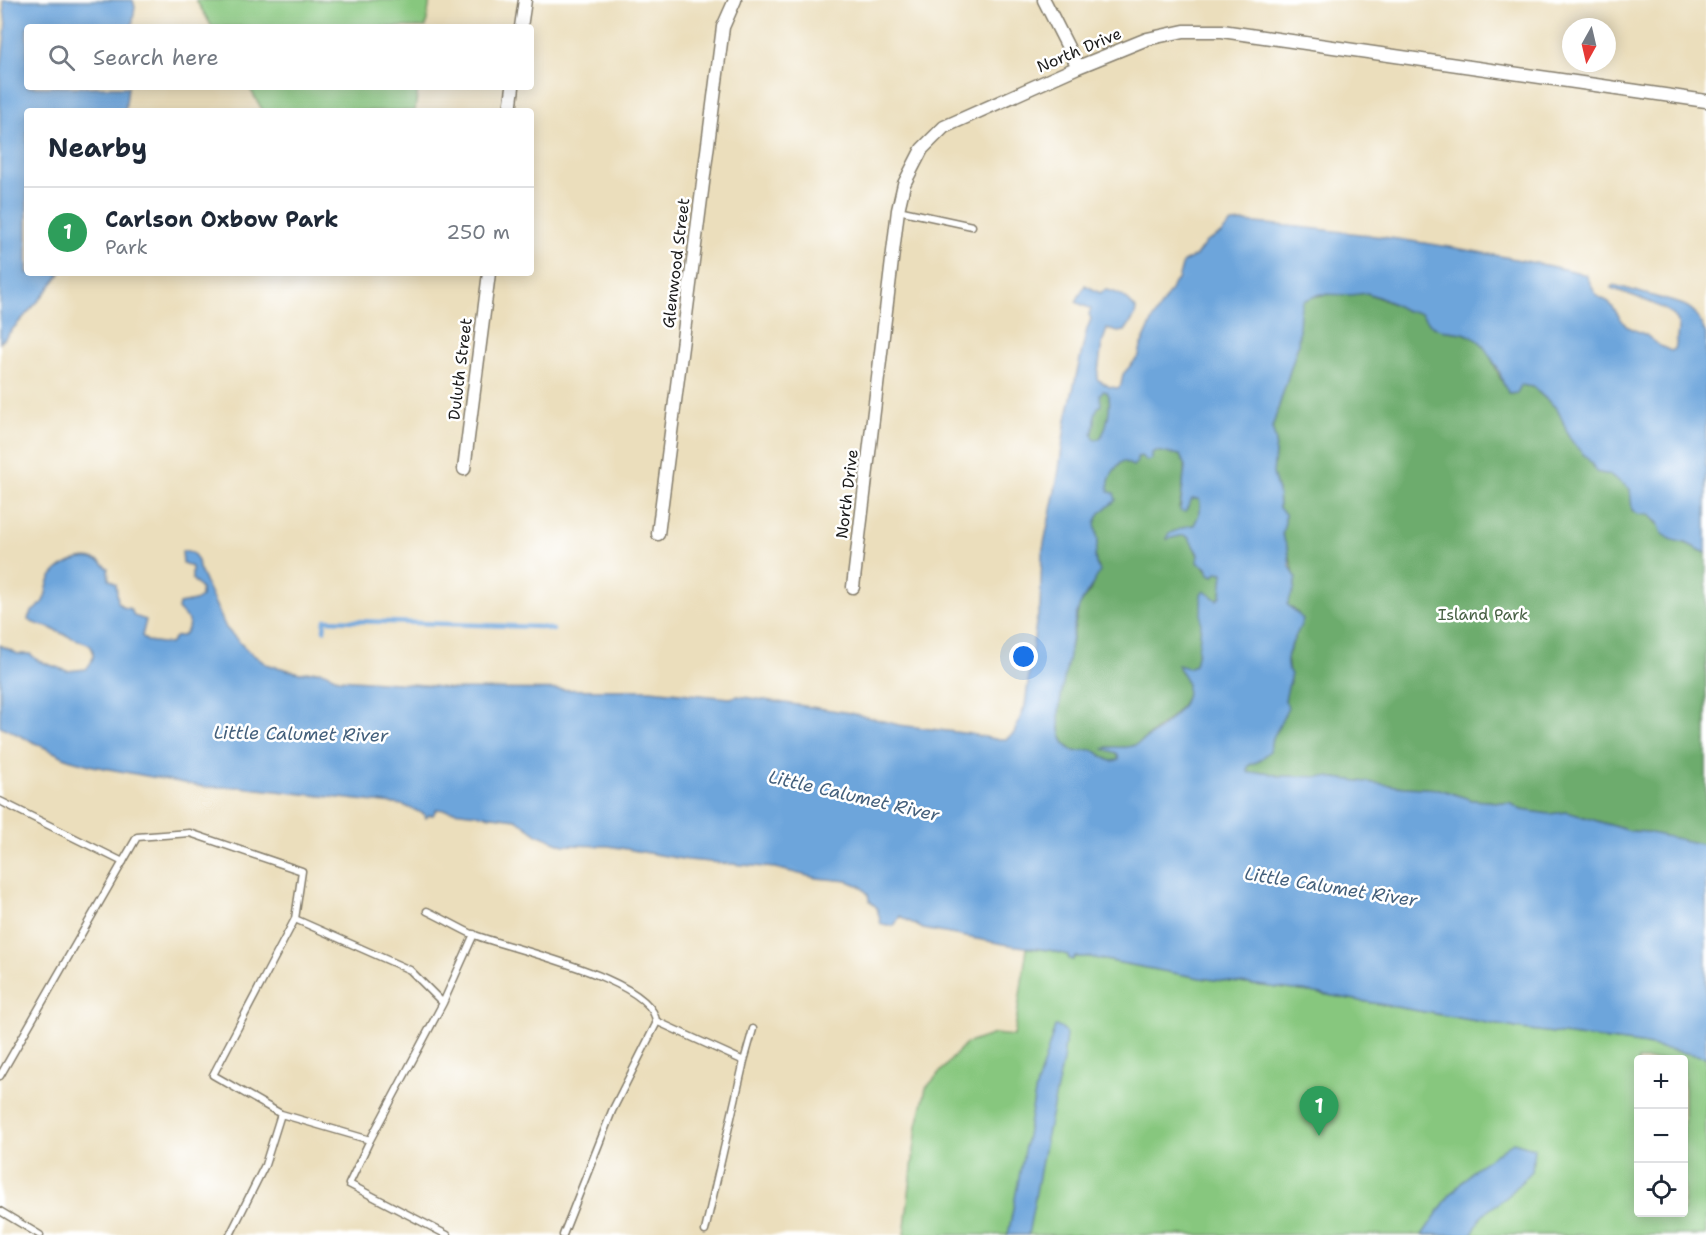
<!DOCTYPE html>
<meta charset="utf-8">
<style>
body{margin:0;font-family:"Shantell Sans",sans-serif;background:#f2f2f3;color:#1f2937}
.controls{position:absolute;right:18px;bottom:18px;display:grid;overflow:hidden;border-radius:6px;box-shadow:0 3px 15px #0003}
.controls button{width:54px;height:54px;display:grid;place-items:center;padding:0;border:0;border-bottom:2px solid #e0e1e3;background:#fff;color:#1f2937;font:30px sans-serif}
.compass{position:absolute;left:1562px;top:18px;width:54px;height:54px;border-radius:50%;background:#fff;box-shadow:0 3px 15px #0003;rotate:188deg}
.you{position:absolute;left:1024px;top:657px;width:21px;height:21px;margin:-15px;border:4px solid #fff;border-radius:50%;background:#1a73e8;box-shadow:0 0 0 9px #1a73e833}
.badge{display:grid;place-items:center;width:39px;height:39px;border-radius:50%;background:#c8321e;color:#fff;font-size:20px;font-weight:700}
.pin{position:absolute;translate:-50% -50px;filter:drop-shadow(0 2px 3px #0008)}
.pin::after{content:'';position:absolute;top:32px;width:21px;height:18px;background:inherit;clip-path:polygon(0 0,100% 0,50% 100%)}
.list{margin:0;padding:0;list-style:none}
h2{display:flex;justify-content:space-between;align-items:center;height:78px;margin:0;padding:0 24px;font-size:26px}
h2 small{font-size:20px;font-weight:400;color:#747a83}
.list li{display:grid;grid-template-columns:39px 1fr auto;gap:18px;align-items:center;box-sizing:border-box;height:90px;padding:0 24px;border-top:2px solid #e0e1e3}
.list b{display:block;font-size:22px;white-space:nowrap}
.list p{margin:0;font-size:20px;white-space:nowrap;color:#747a83}
.list em{font-size:20px;font-style:normal;color:#747a83}
.icon{flex:none;width:33px;height:33px;fill:none;stroke:currentColor;stroke-width:2;stroke-linecap:round;stroke-linejoin:round}
.map{position:relative;flex:none;width:1706px;height:1235px;overflow:hidden}
.search{position:absolute;background:#fff;box-shadow:0 3px 15px #0003;left:24px;top:24px;width:510px;height:66px;display:flex;align-items:center;gap:15px;box-sizing:border-box;padding:0 21px;border-radius:6px;color:#747a83;font-size:22px}
.panel{position:absolute;background:#fff;box-shadow:0 3px 15px #0003;left:24px;top:108px;width:510px;height:168px;border-radius:6px}
.map>svg:first-child{display:block}
</style>
<div class="map">
<svg width="1706" height="1235" viewBox="0 0 1706 1235">
<rect width="100%" height="100%" fill="#fff"/>
<filter id="ink" filterUnits="userSpaceOnUse"><feTurbulence type="fractalNoise" baseFrequency=".0167" numOctaves="2"/><feDisplacementMap in="SourceGraphic" scale="12" xChannelSelector="R" yChannelSelector="G"/><feConvolveMatrix kernelMatrix="1 2 1 2 8 2 1 2 1" color-interpolation-filters="sRGB"/></filter>
<filter id="wash" filterUnits="userSpaceOnUse"><feTurbulence type="fractalNoise" baseFrequency=".008" numOctaves="4" result="noise"/><feDisplacementMap in="SourceGraphic" scale="24" xChannelSelector="R" yChannelSelector="G"/><feGaussianBlur stdDeviation="1.35" result="paint"/><feColorMatrix in="noise" values="0 0 0 0 0 0 0 0 0 0 0 0 0 0 0 0 0 1.4 0 .05"/><feComposite in="paint" operator="in"/></filter>
<g filter="url(#wash)">
<rect width="100%" height="100%" fill="#ebdebc"/>
<path fill="#87c77e" stroke="#52724d" stroke-width="1.5" fill-rule="evenodd" d="M196,0H430L426,27H212Z
M249,87H418L415,111H263Z
M1027,948L1049,950L1068,955L1069,959L1073,960L1075,957H1089L1200,978L1310,992L1522,1029L1641,1044L1706,1057V1235H904L917,1126L926,1088L965,1044L994,1034L1014,1036ZM1638,1060H1684V1212H1638Z"/>
<path fill="#6dac6d" stroke="#446444" stroke-width="1.5" d="M1367,293C1386,300 1401,310 1421,313C1438,341 1457,324 1479,341C1494,354 1497,380 1510,394L1517,393L1521,385L1534,387C1540,395 1547,400 1555,407C1563,416 1564,428 1570,438C1577,450 1591,458 1596,472L1610,475L1631,489L1632,510L1639,514H1649L1672,540L1686,543L1706,553V845L1646,832L1630,831L1567,812L1549,814L1521,810L1510,803L1472,800L1439,789L1404,787L1327,777L1279,776L1265,772L1249,773L1247,770L1249,765L1259,761L1279,726L1286,692L1290,682L1287,657L1292,645L1298,613L1287,604C1289,598 1293,593 1295,586C1297,576 1286,545 1282,534L1285,522V514L1279,508L1278,491L1273,474L1276,442L1272,428L1298,345L1300,311L1303,301C1322,291 1345,295 1367,293Z
M1103,391L1107,392C1113,400 1107,432 1099,439H1094L1092,434C1097,424 1093,418 1096,409C1098,402 1100,400 1100,393Z
M1156,451L1180,455C1182,459 1184,462 1184,465C1185,470 1181,502 1179,507L1191,499H1199C1203,509 1198,517 1194,525L1187,526L1168,534L1167,539L1184,535L1189,538C1197,549 1200,570 1214,576L1217,572L1223,573L1221,596L1217,600L1204,592C1202,601 1203,607 1203,616C1203,632 1199,649 1195,665L1190,668L1179,666V670C1202,691 1176,714 1159,727C1151,734 1142,743 1132,746C1124,749 1116,748 1108,747L1111,752L1117,753L1119,759C1108,765 1107,757 1098,753C1091,750 1080,752 1073,751L1065,743L1061,734L1059,720L1061,693L1079,606L1090,591L1099,567L1096,564L1095,556L1098,541L1095,523L1100,513L1115,500C1115,500 1109,492 1109,492C1104,482 1116,466 1124,460L1128,464L1141,456L1147,461L1151,459L1152,453Z"/>
<path fill="#6da5db" stroke="#44607c" stroke-width="1.5" fill-rule="evenodd" d="M3,0H133L135,7L132,27H27V87H128L125,111H27V273H61L42,297L0,343V78L6,26Z
M1244,222C1356,231 1467,247 1577,272L1586,275L1597,296L1609,302L1626,326L1646,335L1660,346L1671,351L1675,349C1676,346 1679,325 1678,322C1674,308 1625,293 1611,288L1614,285L1681,304C1698,310 1698,319 1706,334V553L1686,543L1672,540L1662,533L1658,523L1649,514H1638L1632,510L1630,489L1610,475L1596,472C1591,458 1577,451 1570,438C1564,428 1563,416 1555,407C1548,400 1540,395 1534,387L1521,385L1517,393L1510,394C1500,383 1504,380 1498,369C1493,361 1485,347 1479,341C1457,323 1440,342 1421,313L1406,311L1384,299L1367,293L1351,295L1320,294L1303,301L1300,311L1298,345L1272,428L1276,442L1273,474L1278,491L1279,508L1285,514V522L1282,535L1288,549L1290,566L1296,578L1294,590L1287,604L1303,619C1299,635 1278,658 1291,674L1285,700L1288,708L1271,742L1270,751L1259,761L1249,765L1247,770L1249,773L1265,772L1279,776L1327,777L1404,787L1439,789L1472,800L1510,803L1521,810L1549,814L1567,812L1630,831L1646,832L1706,845V1057L1641,1044L1522,1029L1310,992L1200,978L1089,957H1075L1073,960L1069,959L1068,955L1049,950L1009,945L923,929L900,916L894,926L881,924L877,908L869,900L868,894L860,886L848,881L816,878L775,868L688,860L609,846L564,845L539,835L516,819L437,809L433,815H429L426,818L424,814L403,805L240,787H205L93,766L68,759L0,726V645L18,654H30L39,661L67,671L86,669C93,662 96,653 90,645C76,639 64,635 50,628C43,625 35,625 28,620C29,610 37,610 42,603C47,596 46,588 49,581C55,566 81,554 97,560C101,561 104,565 108,568L109,579L116,584L118,602L123,607L131,609L134,616L146,620L142,636L147,641L170,644C174,638 175,635 183,636L188,629L189,621L178,609L179,604L195,601L201,597V589L192,579V567L183,563L182,551C192,549 199,558 199,568L226,628L247,650L266,664L300,673L317,671L325,672L339,679L425,685L452,689L650,690L730,698L738,696L851,713L899,725L971,734L994,739H1006L1014,733L1025,706L1036,623L1040,607L1042,553L1058,476L1066,420L1087,329L1091,319L1089,314L1091,309L1076,302L1085,285L1100,293L1105,290C1117,291 1128,299 1136,309L1135,316L1125,331L1118,332L1107,329L1102,344L1097,379L1110,387L1118,388L1121,385L1123,374L1139,356L1141,346L1154,317L1171,290L1174,283L1178,280L1183,262L1196,256L1206,242L1221,234L1231,223ZM1103,391L1107,392C1113,400 1107,432 1099,439H1094L1092,434C1098,423 1091,411 1101,405L1100,394ZM1156,451L1180,455L1185,466L1180,511L1185,512L1192,499H1199C1203,509 1198,517 1194,525L1187,526L1168,534L1167,539L1184,535L1189,538L1198,554L1197,562L1207,568L1209,574L1214,576L1217,572L1223,573L1221,596L1217,600L1204,591L1201,594C1202,619 1201,641 1195,665L1189,668L1178,665C1180,674 1187,676 1187,686C1187,690 1187,697 1185,700C1180,714 1146,742 1132,746C1122,749 1112,745 1104,749L1117,753L1119,759C1105,767 1101,748 1087,750C1082,750 1079,753 1074,751C1047,740 1064,681 1068,661C1071,644 1073,623 1079,607C1085,594 1094,584 1100,571L1096,564L1095,556L1098,541L1095,523L1100,513L1116,500L1114,493L1109,492C1106,481 1114,467 1123,461L1133,466L1137,462V457L1141,456L1147,461L1152,459V453Z
M1055,1026L1061,1027L1066,1034L1063,1061L1046,1139L1028,1235H1008L1036,1088Z
M1513,1142L1534,1148L1532,1171L1508,1196L1482,1215L1472,1235H1422L1449,1196L1474,1169Z"/>
<g fill="none" stroke-linecap="round" stroke-linejoin="round">
<path stroke="#6da5db" stroke-width="4.5" d="M324,630L325,620L541,627L553,630"/>
</g>
</g>
<g filter="url(#ink)">
<g fill="none" stroke-linecap="round" stroke-linejoin="round">
<defs>
<path id="lane" d="M898,210L972,226
M0,801L123,862
M427,911C442,918 457,927 472,934C505,948 659,979 656,1024L612,1111L563,1235
M443,1003L474,934
M656,1021L744,1061L753,1029
M0,1076L137,837L190,833L302,871L295,919
M281,1114L370,1140
M0,1211L40,1235
M705,1231L744,1061
M230,1235L265,1165L281,1114L213,1075L295,919L410,970L443,1003L370,1140L349,1184L447,1235"/>
<path id="street" d="M1044,0L1078,67
M521,27L525,0
M510,111L513,87
M464,469L489,273
M658,534L723,27L735,0
M853,587L898,210L904,184L922,149L944,127L1078,67L1147,39L1184,31H1222L1706,101"/>
</defs>
<use href="#lane" stroke="#847d6c" stroke-width="9"/>
<use href="#street" stroke="#847d6c" stroke-width="15"/>
<use href="#lane" stroke="#fff" stroke-width="6"/>
<use href="#street" stroke="#fff" stroke-width="12"/>
</g>
</g>
<g text-anchor="middle" dominant-baseline="central" stroke-width="5" stroke-linejoin="round" paint-order="stroke">
<g font-size="16" fill="#1c1c1c" stroke="#fff">
<text transform="translate(1079 50) rotate(-23)">North Drive</text>
<text transform="translate(676 263) rotate(-83)">Glenwood Street</text>
<text transform="translate(460 369) rotate(-83)">Duluth Street</text>
<text transform="translate(847 494) rotate(-83)">North Drive</text>
</g>
<g font-size="16" fill="#476043" stroke="#fff">
<text x="1483" y="614">Island Park</text>
</g>
<g font-size="18" font-style="italic" fill="#44607c" stroke="#fff">
<text transform="translate(301 734) rotate(1)">Little Calumet River</text>
<text transform="translate(854 796) rotate(13)">Little Calumet River</text>
<text transform="translate(1331 887) rotate(9)">Little Calumet River</text>
</g>
</g>
</svg>
<div class="controls">
<button>+</button>
<button>−</button>
<button><svg class="icon" aria-label="locate" viewBox="0 0 24 24"><circle cx="12" cy="12" r="6"/><path d="M12 2v4M12 18v4M2 12h4M18 12h4"/></svg></button>
</div>
<svg class="compass" viewBox="-18 -18 36 36"><path d="M0-13l5 13h-10z" fill="#e53935"/><path d="M0 13l5-13h-10z" fill="#747a83"/></svg>
<div class="you"></div>
<div class="pin badge" style="left:1319px;top:1136px;background:#2e9e5b">1</div>
<div class="search"><svg class="icon" aria-label="search" viewBox="0 0 24 24"><circle cx="10" cy="10" r="6"/><path d="M15 15l6 6"/></svg>Search here</div>
<section class="panel">
<h2>Nearby<small></small></h2>
<ul class="list">
<li><span class="badge" style="background:#2e9e5b">1</span><div><b>Carlson Oxbow Park</b><p>Park</p></div><em>250 m</em></li>
</ul>
</section>
</div>
